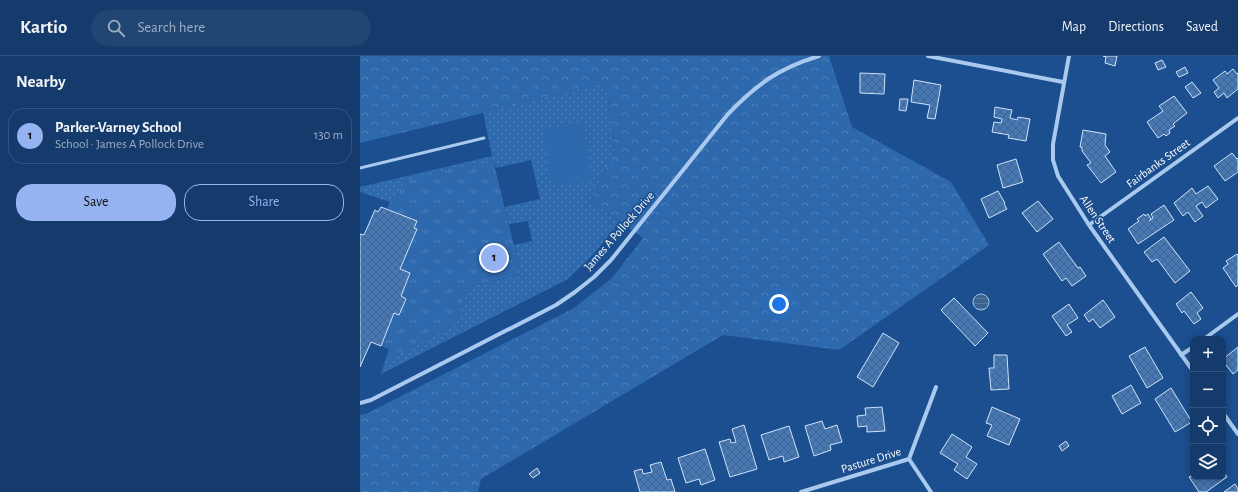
<!DOCTYPE html>
<meta charset="utf-8">
<style>
body{margin:0;font-family:"Alegreya Sans",sans-serif;background:#214673;color:#f1f3f6}
.controls{position:absolute;right:12px;bottom:12px;display:grid;overflow:hidden;border-radius:8px;box-shadow:0 2px 10px #0003}
.controls button{width:36px;height:36px;display:grid;place-items:center;padding:0;border:0;border-bottom:1px solid #33557e;background:#143b6b;color:#f1f3f6;font:20px sans-serif}
.you{position:absolute;left:419px;top:248px;width:14px;height:14px;margin:-10px;border:3px solid #fff;border-radius:50%;background:#1a73e8;box-shadow:0 0 0 6px #1a73e833}
.badge{display:grid;place-items:center;width:26px;height:26px;border-radius:50%;background:#95b2f1;color:#111;font-size:13px;font-weight:700}
.pin{position:absolute;translate:-50% -50%;border:2px solid #fff;box-shadow:0 1px 4px #0006}
.list{margin:0;padding:0;list-style:none}
h2{display:flex;justify-content:space-between;align-items:center;height:52px;margin:0;padding:0 16px;font-size:17px}
h2 small{font-size:13px;font-weight:400;color:#9dadc1}
.list li{display:grid;grid-template-columns:26px 1fr auto;gap:12px;align-items:center;box-sizing:border-box;height:56px;margin:0 8px 8px;padding:0 8px;border:1px solid #33557e;border-radius:16px}
.list b{display:block;font-size:15px;white-space:nowrap}
.list p{margin:0;font-size:13px;white-space:nowrap;color:#9dadc1}
.list em{font-size:13px;font-style:normal;color:#9dadc1}
.actions{display:flex;gap:8px;padding:12px 16px}
.actions a{flex:1;padding:9px 0;border:1px solid #95b2f1;border-radius:16px;text-align:center;font-size:14px;color:#95b2f1}
.actions .main{background:#95b2f1;color:#111}
.icon{flex:none;width:22px;height:22px;fill:none;stroke:currentColor;stroke-width:2;stroke-linecap:round;stroke-linejoin:round}
.map{position:relative;flex:none;width:878px;height:436px;overflow:hidden}
header{display:flex;align-items:center;gap:24px;box-sizing:border-box;height:56px;padding:0 20px;background:#143b6b;border-bottom:1px solid #33557e}
header strong{font-size:19px}
nav{display:flex;gap:22px;margin-inline-start:auto;font-size:14px}
.search{width:280px;height:36px;background:#214673;display:flex;align-items:center;gap:10px;box-sizing:border-box;padding:0 14px;border-radius:22px;color:#9dadc1;font-size:15px}
main{display:flex}
aside{flex:1;background:#143b6b}
.map>svg:first-child{display:block}
</style>
<header>
<strong>Kartio</strong>
<div class="search"><svg class="icon" aria-label="search" viewBox="0 0 24 24"><circle cx="10" cy="10" r="6"/><path d="M15 15l6 6"/></svg>Search here</div>
<nav><a>Map</a><a>Directions</a><a>Saved</a></nav>
</header>
<main>
<aside>
<h2>Nearby<small></small></h2>
<ul class="list">
<li><span class="badge">1</span><div><b>Parker-Varney School</b><p>School · James A Pollock Drive</p></div><em>130 m</em></li>
</ul>
<div class="actions"><a class="main">Save</a><a>Share</a></div>
</aside>
<div class="map">
<svg width="878" height="436" viewBox="0 0 878 436">
<defs>
<pattern id="grass-dots" width="8" height="8" patternUnits="userSpaceOnUse"><rect width="8" height="8" fill="#2e69ad"/><path d="M2 2h.1M6 6h.1" fill="none" stroke="#4d80b9" stroke-width="1.8" stroke-linecap="round"/></pattern>
<pattern id="forest-crowns" width="20" height="18" patternUnits="userSpaceOnUse"><rect width="20" height="18" fill="#2e69ad"/><path d="M2 6a3 3 0 1 1 6 0M12 15a3 3 0 1 1 6 0" fill="none" stroke="#4d80b9"/></pattern>
<pattern id="park-tufts" width="24" height="20" patternUnits="userSpaceOnUse"><rect width="24" height="20" fill="#2e69ad"/><path d="M3 7l-1-3M5 7V3M7 7l1-3M15 17l-1-3M17 17v-4M19 17l1-3" fill="none" stroke="#4d80b9"/></pattern>
<pattern id="water-rules" width="6" height="5" patternUnits="userSpaceOnUse"><rect width="6" height="5" fill="#3c6290"/><path d="M0 2.5h6" fill="none" stroke="#597aa1"/></pattern>
<pattern id="building-cross-hatch" width="8" height="8" patternUnits="userSpaceOnUse"><rect width="8" height="8" fill="#4478b7"/><path d="M0 0l8 8M0 8l8-8" fill="none" stroke="#486282"/></pattern>
</defs>
<rect width="100%" height="100%" fill="#1b4f8f"/>
<path fill="url(#grass-dots)" d="M246,27L255,93L231,145L260,166L231,201L208,223L21,318L25,305L97,267L107,231L161,218L154,189L172,185L168,165L149,168L145,151L180,143L171,104L136,112L133,104L30,146L0,136V131L132,100L123,56Z"/>
<path fill="url(#forest-crowns)" d="M0,0H469L492,71L591,126L629,189L479,294L363,279L121,423L118,436H0V359L6,358L214,252L252,222L283,182L231,145L255,93L246,27L0,87Z"/>
<path fill="url(#park-tufts)" d="M133,104L161,218L107,231L97,267L25,305L29,293L21,290L34,257L39,259L46,243L41,240L50,218L40,213L57,173L54,172L56,165L27,153L30,146L34,145L46,124Z"/>
<path fill="#2e69ad" d="M224,67L231,125L191,129L184,72Z"/>
<path fill="url(#water-rules)" stroke="#9cc4f0" d="M613 246a8 8 0 1 1 16 0a8 8 0 1 1-16 0Z"/>
<path fill="url(#building-cross-hatch)" stroke="#cfe3fa" d="M743,0H757L755,10L745,7L746,1Z
M802,4L806,11L798,14L795,7Z
M825,11L828,17L819,21L816,16Z
M873,13L877,18L878,17V33L867,42L864,37L858,42L854,36L859,32L853,24L865,15L867,18Z
M500,17L525,18L524,38L500,37Z
M554,24L581,29L575,63L567,62L570,49L551,46Z
M832,26L841,37L833,42L825,31Z
M814,40L827,57L813,68L815,70L809,74L810,77L806,80L804,78L798,82L787,66L803,55L799,50Z
M540,43H548L546,55L539,54Z
M635,51L652,54L650,62L657,64L658,61L670,63L666,85L648,82L649,79L632,76L634,66L641,67L642,63L634,61Z
M723,74L746,78L745,89L750,96L745,100L756,116L741,127L727,109L731,107L722,95V91H720Z
M872,97L877,103L878,102V116L865,125L854,110Z
M656,103L663,126L643,132L637,109Z
M848,130L858,143L846,152L842,146L836,150L843,160L835,166L828,156L823,160L814,147L832,132L836,138Z
M638,135L645,147L644,148L647,153L629,162L621,143Z
M678,145L693,163L677,176L662,157Z
M804,149L814,164L778,188L768,173L779,165L777,163L784,158L785,160L788,158L791,163L789,165L793,162L791,158Z
M21,151L57,165L54,172L57,173L40,213L50,217L41,240L46,243L39,259L34,257L21,290L11,286L0,311V178L4,179L15,154L18,156Z
M804,181L830,215L815,227L797,203L792,206L784,196Z
M699,186L718,212L720,211L726,220L712,230L706,222L702,225L683,198Z
M877,198L878,199V229L876,231L863,212L868,208L866,205Z
M831,236L843,252L837,257L841,263L834,268L824,255L822,257L816,248Z
M594,242L628,277L615,290L581,254Z
M743,244L755,261L740,272L733,263L729,266L724,259Z
M709,248L718,262L707,269L712,276L706,280L692,260Z
M523,277L539,287L513,331L497,321Z
M785,291L803,322L787,332L769,300Z
M878,291V314L873,318L863,305V303Z
M634,299H647L649,333L631,334L629,312H634Z
M771,329L781,347L762,358L752,340Z
M811,332L832,366L815,376L795,343Z
M522,351L525,375L507,376V370L498,371L497,360L506,359L505,352Z
M632,351L660,363L649,389L627,380L632,369L626,367Z
M462,365L465,373L477,369L482,386L470,389L471,394L454,400L445,370Z
M384,369L397,413L370,421L359,386L370,383L371,387L376,386L372,373Z
M429,370L439,401L424,406L423,400L409,404L401,379Z
M592,378L612,391L606,401L617,408L607,423L594,414L598,408L580,397Z
M706,385L709,390L702,395L699,390Z
M345,393L355,424L341,429L339,423L326,427L318,402Z
M301,406L307,424L311,423L315,436H280L274,415L282,413L283,418L292,416L290,409Z
M177,412L180,417L173,422L169,418Z
M863,415L867,421L846,436H839L829,421L833,419V421H863Z
M875,428L878,433V436H864Z"/>
<g fill="none" stroke-linecap="round" stroke-linejoin="round">
<path stroke="#a9c9ee" stroke-width="3" d="M0,112L124,82"/>
<path stroke="#a9c9ee" stroke-width="4" d="M568,0L703,26
M709,0L693,88V104L698,120L729,169L833,315
M729,169L878,62
M844,283L878,258
M821,299L833,291
M0,347L11,344L196,249L215,236L234,221L251,204L368,58C397,28 419,12 459,0
M863,357L878,378
M549,403L576,331
M441,436L549,403L571,436"/>
</g>
<g text-anchor="middle" dominant-baseline="central" stroke-width="3.5" stroke-linejoin="round" paint-order="stroke">
<g font-size="12" fill="#fff" stroke="#1b4f8f">
<text transform="translate(798 107) rotate(-36)">Fairbanks Street</text>
<text transform="translate(738 163) rotate(56)">Allen Street</text>
<text transform="translate(259 175) rotate(-49)">James A Pollock Drive</text>
<text transform="translate(511 404) rotate(-17)">Pasture Drive</text>
</g>
</g>
</svg>
<div class="controls">
<button>+</button>
<button>−</button>
<button><svg class="icon" aria-label="locate" viewBox="0 0 24 24"><circle cx="12" cy="12" r="6"/><path d="M12 2v4M12 18v4M2 12h4M18 12h4"/></svg></button>
<button><svg class="icon" aria-label="layers" viewBox="0 0 24 24"><path d="M12 4l9 5-9 5-9-5zM3 14l9 5 9-5"/></svg></button>
</div>
<div class="you"></div>
<div class="pin badge" style="left:134px;top:202px">1</div>
</div>
</main>
